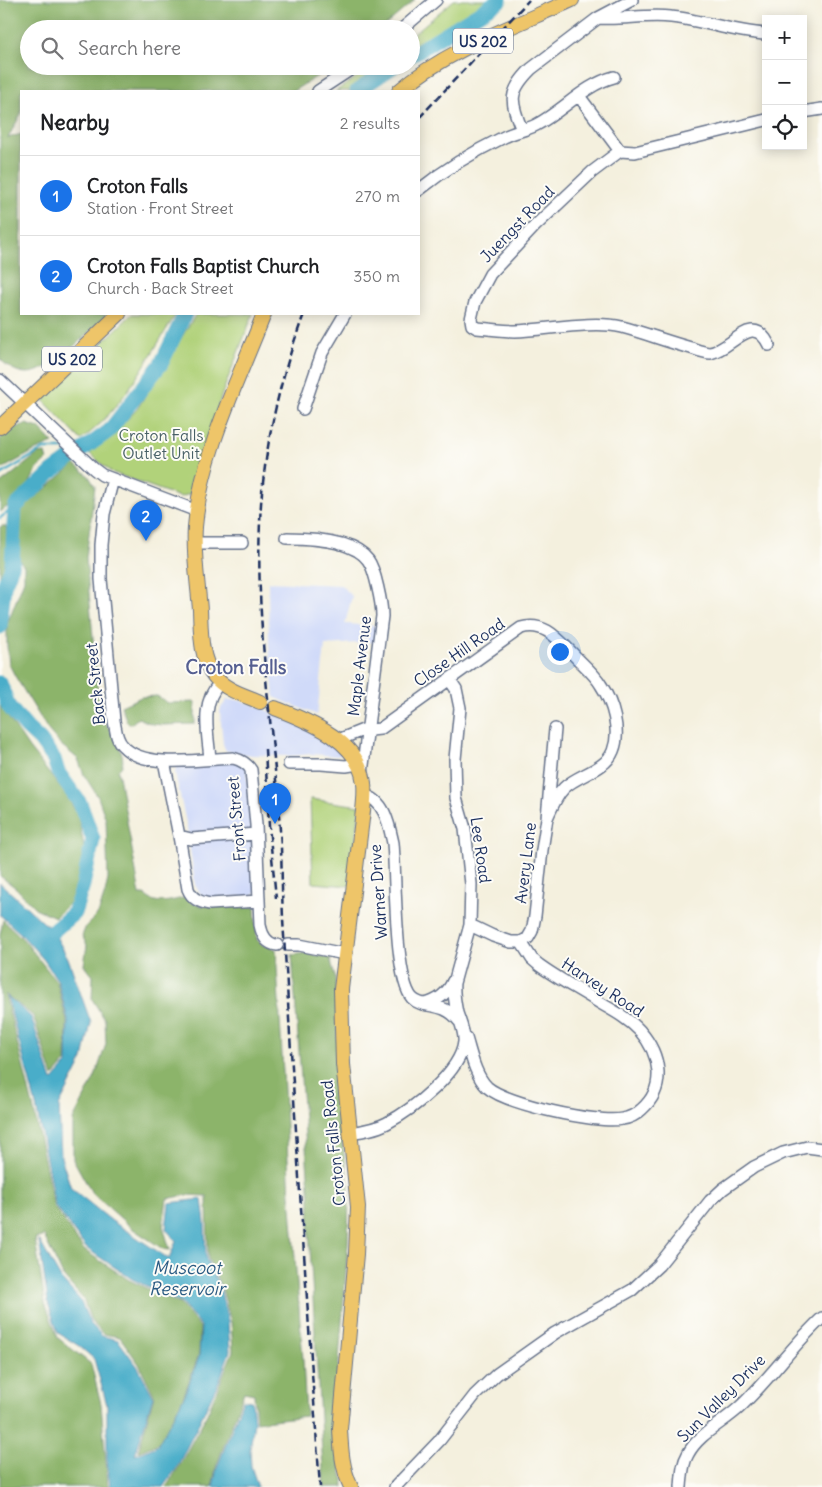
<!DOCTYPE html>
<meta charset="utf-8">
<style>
body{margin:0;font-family:Delius,sans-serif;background:#f6f6f6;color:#202124}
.controls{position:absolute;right:15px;top:15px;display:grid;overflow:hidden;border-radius:0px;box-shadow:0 2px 12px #0003}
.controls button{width:45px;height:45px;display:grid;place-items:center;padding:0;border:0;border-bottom:1px solid #e0e0e0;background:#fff;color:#202124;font:25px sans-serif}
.you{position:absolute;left:559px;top:651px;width:18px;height:18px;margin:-12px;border:4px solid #fff;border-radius:50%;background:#1a73e8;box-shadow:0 0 0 8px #1a73e833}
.badge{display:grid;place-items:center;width:32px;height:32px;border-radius:50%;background:#1a73e8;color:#fff;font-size:16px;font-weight:700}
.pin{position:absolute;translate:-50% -41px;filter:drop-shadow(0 1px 2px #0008)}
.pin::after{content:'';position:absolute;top:26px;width:18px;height:15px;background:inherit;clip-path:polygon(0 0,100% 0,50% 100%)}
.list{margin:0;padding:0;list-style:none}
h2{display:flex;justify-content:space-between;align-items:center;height:65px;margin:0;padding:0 20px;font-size:21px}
h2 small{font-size:16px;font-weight:400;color:#757577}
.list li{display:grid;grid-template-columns:32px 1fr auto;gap:15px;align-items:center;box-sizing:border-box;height:80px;padding:0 20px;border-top:1px solid #e0e0e0}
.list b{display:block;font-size:19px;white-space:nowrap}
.list p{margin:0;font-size:16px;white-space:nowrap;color:#757577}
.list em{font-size:16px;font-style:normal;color:#757577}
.icon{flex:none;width:28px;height:28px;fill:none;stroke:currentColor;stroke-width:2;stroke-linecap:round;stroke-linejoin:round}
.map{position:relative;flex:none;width:822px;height:1487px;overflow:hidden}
.search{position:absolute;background:#fff;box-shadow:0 2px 12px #0003;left:20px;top:20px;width:400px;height:55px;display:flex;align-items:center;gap:12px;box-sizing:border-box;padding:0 18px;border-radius:28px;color:#757577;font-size:19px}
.panel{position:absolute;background:#fff;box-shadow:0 2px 12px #0003;left:20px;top:90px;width:400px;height:225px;border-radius:0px}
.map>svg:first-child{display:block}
</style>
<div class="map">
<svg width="822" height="1487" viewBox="0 0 822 1487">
<rect width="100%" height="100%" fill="#fdfcf7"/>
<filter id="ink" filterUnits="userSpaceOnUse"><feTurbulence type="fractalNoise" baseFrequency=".02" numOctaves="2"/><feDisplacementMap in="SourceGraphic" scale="10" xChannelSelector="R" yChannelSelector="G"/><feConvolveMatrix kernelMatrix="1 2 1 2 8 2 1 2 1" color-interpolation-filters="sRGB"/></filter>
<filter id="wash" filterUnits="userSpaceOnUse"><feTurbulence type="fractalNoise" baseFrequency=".0096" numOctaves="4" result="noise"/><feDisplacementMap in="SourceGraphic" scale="20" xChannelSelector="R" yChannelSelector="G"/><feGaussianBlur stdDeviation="1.12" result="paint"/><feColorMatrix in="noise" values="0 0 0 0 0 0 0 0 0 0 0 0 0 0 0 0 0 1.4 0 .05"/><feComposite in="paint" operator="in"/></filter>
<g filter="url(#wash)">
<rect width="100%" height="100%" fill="#f4f0de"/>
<path fill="#d0daf9" d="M268,582L341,585L352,596L345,624L377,626L375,642L325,645L317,715L274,697L269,646Z
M227,700H237L254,705L312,730L342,751V754L337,756L311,754L290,756L252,755L226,751L223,744L220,712L221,708Z
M238,761L246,766L257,891L252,896L207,898L200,893L195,885L187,827L175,773L176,768L180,765Z"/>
<path fill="#b1d27a" stroke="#66806c" d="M454,0H490L411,47V36Z
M373,66H388L357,91H336Z
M132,314H176C148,358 123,409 81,440L43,400Z
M196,314H253L222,394L190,494L180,497L111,472L88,452L105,442L137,409Z
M310,799L360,806L350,886L313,883Z"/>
<path fill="#8cb46a" stroke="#547264" d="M0,0H415L381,29H29V66H334L293,91H21V114L8,138L21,134V314H108C89,331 52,373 27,373C16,373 7,366 0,359Z
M26,424L39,428L53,443L36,450L0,470V439L9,430Z
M45,453L47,460L37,469L24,494L0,512V484L38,454Z
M74,464L88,475L95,486L86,558L100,717C109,726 133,761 118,770L140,895H145C156,907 173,900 187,897L192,903L201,906L255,907L257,940L263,945L276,949L290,1195L303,1359L306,1416L256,1422L254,1394L244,1392L216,1467L212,1487H166L177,1470L207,1414L233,1351L231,1322L222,1289L208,1259L207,1196L186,1195L167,1199L163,1226L170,1250L163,1249L133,1229L92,1193L73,1159V1120L95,1077L106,1044L105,1020L92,999L93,976L84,965L87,945L82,936L86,926L98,914L105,893L108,879L106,820L98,797L84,775L78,759L60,744L48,730L15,676L9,664L7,646V624L24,580V566L17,557L19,510L48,487Z
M2,526H6C10,546 7,561 0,580V527Z
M157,696L168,703L195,702V724L163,725L152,724L138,718L131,724L127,722L121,706L141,697Z
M0,705L29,748L67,796L78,815L85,852L81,880L74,899L55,917L35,908L16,888L0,876Z
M3,920L23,939L57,982L67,1021L66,1062L53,1077L33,1016L5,994L33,1106L54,1207L84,1250L129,1280L180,1304L200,1327L199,1354L183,1398L159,1443L138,1452L154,1395L139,1364L120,1337L103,1334L91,1321L83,1299L63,1276L44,1236L35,1239L45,1303L58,1338L91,1364L101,1404L108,1487H0V935Z
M305,953L330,958L335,976L340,1128L349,1184L348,1244L334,1424L344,1487H324L309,1231L310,1202L292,955Z"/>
<path fill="#4aadc9" stroke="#326e94" d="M0,883L53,931L68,958L91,1023L83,1059L59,1106L61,1157L71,1188L112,1221L169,1259L176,1241L166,1229L169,1203L202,1199L205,1223L206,1259L220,1288L228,1322L230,1351L220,1379L200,1421L176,1469L163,1487H110L107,1459V1405L94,1359L79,1346L58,1333L48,1303L39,1240L61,1279L80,1300L90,1323L102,1336L118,1340L138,1367L153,1396L135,1455L157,1446L184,1397L199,1357L201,1326L181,1303L132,1279L86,1248L55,1206L36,1105L7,996L31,1017L52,1081L67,1064L68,1020L58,981L44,960L20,933L0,915Z
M243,1400L252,1401L254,1422L250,1450L251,1466L258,1487H213L217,1468Z"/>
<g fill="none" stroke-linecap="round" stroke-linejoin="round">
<path stroke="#4aadc9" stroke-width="2.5" d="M77,449H86
M0,475L44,449H67
M0,518L15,507"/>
<path stroke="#4aadc9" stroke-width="15" d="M411,55L500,0
M357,91L394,66
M0,627L4,586L12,566L15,507L53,471L109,431L161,364L185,314
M0,683L9,707L27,728L40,740L54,759L58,772L80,803L93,839L83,885L74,913L44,939L39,934"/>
</g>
</g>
<g filter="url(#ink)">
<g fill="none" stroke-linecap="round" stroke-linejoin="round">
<defs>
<path id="minor" d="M598,18C622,20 647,14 671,17C703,20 732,32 766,34
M402,29L436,0
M318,91L356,66
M579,96L620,151
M803,112L822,109
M766,120L635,152L620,151L592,172L535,226L490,274L475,302L471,319L472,325L477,328C490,329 503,331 515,331C547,330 592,320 622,327C645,333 668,342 691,348C697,350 705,353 710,353C733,349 752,311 769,345
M522,130C510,101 508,92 531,69L598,18L632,0
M419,190C445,169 473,152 504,137C514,132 526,130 536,125C563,111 584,85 614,77
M0,380L94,469L102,475L197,511
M303,409L322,353L345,314
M113,479L104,514L101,545V579L114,721C116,730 116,740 123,746C144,770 204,759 233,758C241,760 247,763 251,770L256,825L260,925C262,935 266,944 277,945
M287,538C309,538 353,540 368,560C375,569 382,604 382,616L362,773
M195,543H242
M338,740L368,728L371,730L380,729L521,628C544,621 558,639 573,654C582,664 594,673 601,685C613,703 621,731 613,751C605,771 578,774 564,788C556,796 552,807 547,818
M210,759C208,734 200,702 220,683
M164,761L179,836L188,889C192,899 199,902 210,904L259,901
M289,764H321L346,766L358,764
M364,795C385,800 389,825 393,843C396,876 394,977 412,998C423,1010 443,1000 459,1021
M179,836L191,839L256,834
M470,925L493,936L511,942H521L528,938L532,931L535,916L542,850L547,818L555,729
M288,945H299L345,954
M424,1004C437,1002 448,993 453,981
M466,1038C471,1054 475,1075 487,1087C506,1104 597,1124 622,1119C630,1118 637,1114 642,1109C667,1087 660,1054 640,1031C629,1019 614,1011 600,1003C580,990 558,979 539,965L532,959L521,942
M350,1133C363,1131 376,1129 387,1123C412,1110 461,1072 464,1042C465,1032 460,1022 457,1013C455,1003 453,993 454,983L470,925L471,884L465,829L456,798L455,759L460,708L456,689L449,679
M395,1487L439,1441L475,1395L497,1374L555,1333L632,1290L659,1265L710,1201L723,1189L754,1167L783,1153L807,1147L822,1149
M681,1487C682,1476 682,1464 688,1454C699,1433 725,1422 742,1405C770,1378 793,1345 822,1318"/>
<path id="major" d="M399,91C446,50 515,26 572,0
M0,427L119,314
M260,702C244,695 225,690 214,676C200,658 201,632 200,610C198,583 193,554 195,527C201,454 238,381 264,314
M275,708C310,722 359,740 364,783C365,792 364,802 363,811L341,989L343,1064L358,1207L356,1254L340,1429C341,1449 342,1469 351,1487"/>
</defs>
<use href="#minor" stroke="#67738b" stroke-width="14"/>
<use href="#major" stroke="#67738b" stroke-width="16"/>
<use href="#minor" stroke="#fff" stroke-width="11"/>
<use href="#major" stroke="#eec569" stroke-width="14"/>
<path stroke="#1b2f5e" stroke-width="2.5" stroke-dasharray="8 4" stroke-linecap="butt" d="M419,118L529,0
M304,314C281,375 266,439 261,504C253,619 275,733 281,847C282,877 282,907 284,936C295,1120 307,1304 320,1487
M265,749L269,826L276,898"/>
</g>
</g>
<g text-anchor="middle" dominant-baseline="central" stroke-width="4" stroke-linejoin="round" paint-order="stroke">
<g fill="#fdfcf7" stroke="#5f6c8c" stroke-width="1">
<rect x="453" y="28.5" width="60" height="25" rx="4"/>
<rect x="42" y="346.5" width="60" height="25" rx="4"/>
</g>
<g font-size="15" font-weight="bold" fill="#1b2f5e">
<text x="483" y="41">US 202</text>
<text x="72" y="359">US 202</text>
</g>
<g font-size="16" fill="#1b2f5e" stroke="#fdfcf7">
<text transform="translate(517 224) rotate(-46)">Juengst Road</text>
<text transform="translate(459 652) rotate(-35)">Close Hill Road</text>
<text transform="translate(359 666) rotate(-83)">Maple Avenue</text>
<text transform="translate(95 684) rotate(-96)">Back Street</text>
<text transform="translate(236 819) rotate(-95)">Front Street</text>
<text transform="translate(481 850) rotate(82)">Lee Road</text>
<text transform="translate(525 863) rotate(-83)">Avery Lane</text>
<text transform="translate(378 892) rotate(-94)">Warner Drive</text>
<text transform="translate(603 987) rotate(33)">Harvey Road</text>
<text transform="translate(333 1143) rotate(-96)">Croton Falls Road</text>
<text transform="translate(721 1398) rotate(-45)">Sun Valley Drive</text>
</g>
<g font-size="16" fill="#486066" stroke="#fdfcf7">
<text x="161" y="435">Croton Falls<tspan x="161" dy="18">Outlet Unit</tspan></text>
</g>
<g font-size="18" font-style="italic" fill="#2b5b83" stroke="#fdfcf7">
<text x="187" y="1267">Muscoot<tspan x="187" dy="21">Reservoir</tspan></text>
</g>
<g font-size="19" font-weight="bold" fill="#555f91" stroke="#fdfcf7">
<text x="236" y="667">Croton Falls</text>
</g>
</g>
</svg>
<div class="controls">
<button>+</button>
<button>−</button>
<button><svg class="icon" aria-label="locate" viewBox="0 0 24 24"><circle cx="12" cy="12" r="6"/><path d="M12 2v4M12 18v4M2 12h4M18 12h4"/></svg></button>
</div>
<div class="you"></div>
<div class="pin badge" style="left:275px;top:824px">1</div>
<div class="pin badge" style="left:146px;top:541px">2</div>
<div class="search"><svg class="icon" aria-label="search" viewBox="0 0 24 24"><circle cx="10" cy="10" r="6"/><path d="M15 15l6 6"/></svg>Search here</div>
<section class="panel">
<h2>Nearby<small>2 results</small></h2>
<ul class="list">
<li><span class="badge">1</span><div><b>Croton Falls</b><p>Station · Front Street</p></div><em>270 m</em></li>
<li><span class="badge">2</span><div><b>Croton Falls Baptist Church</b><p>Church · Back Street</p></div><em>350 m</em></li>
</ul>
</section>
</div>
